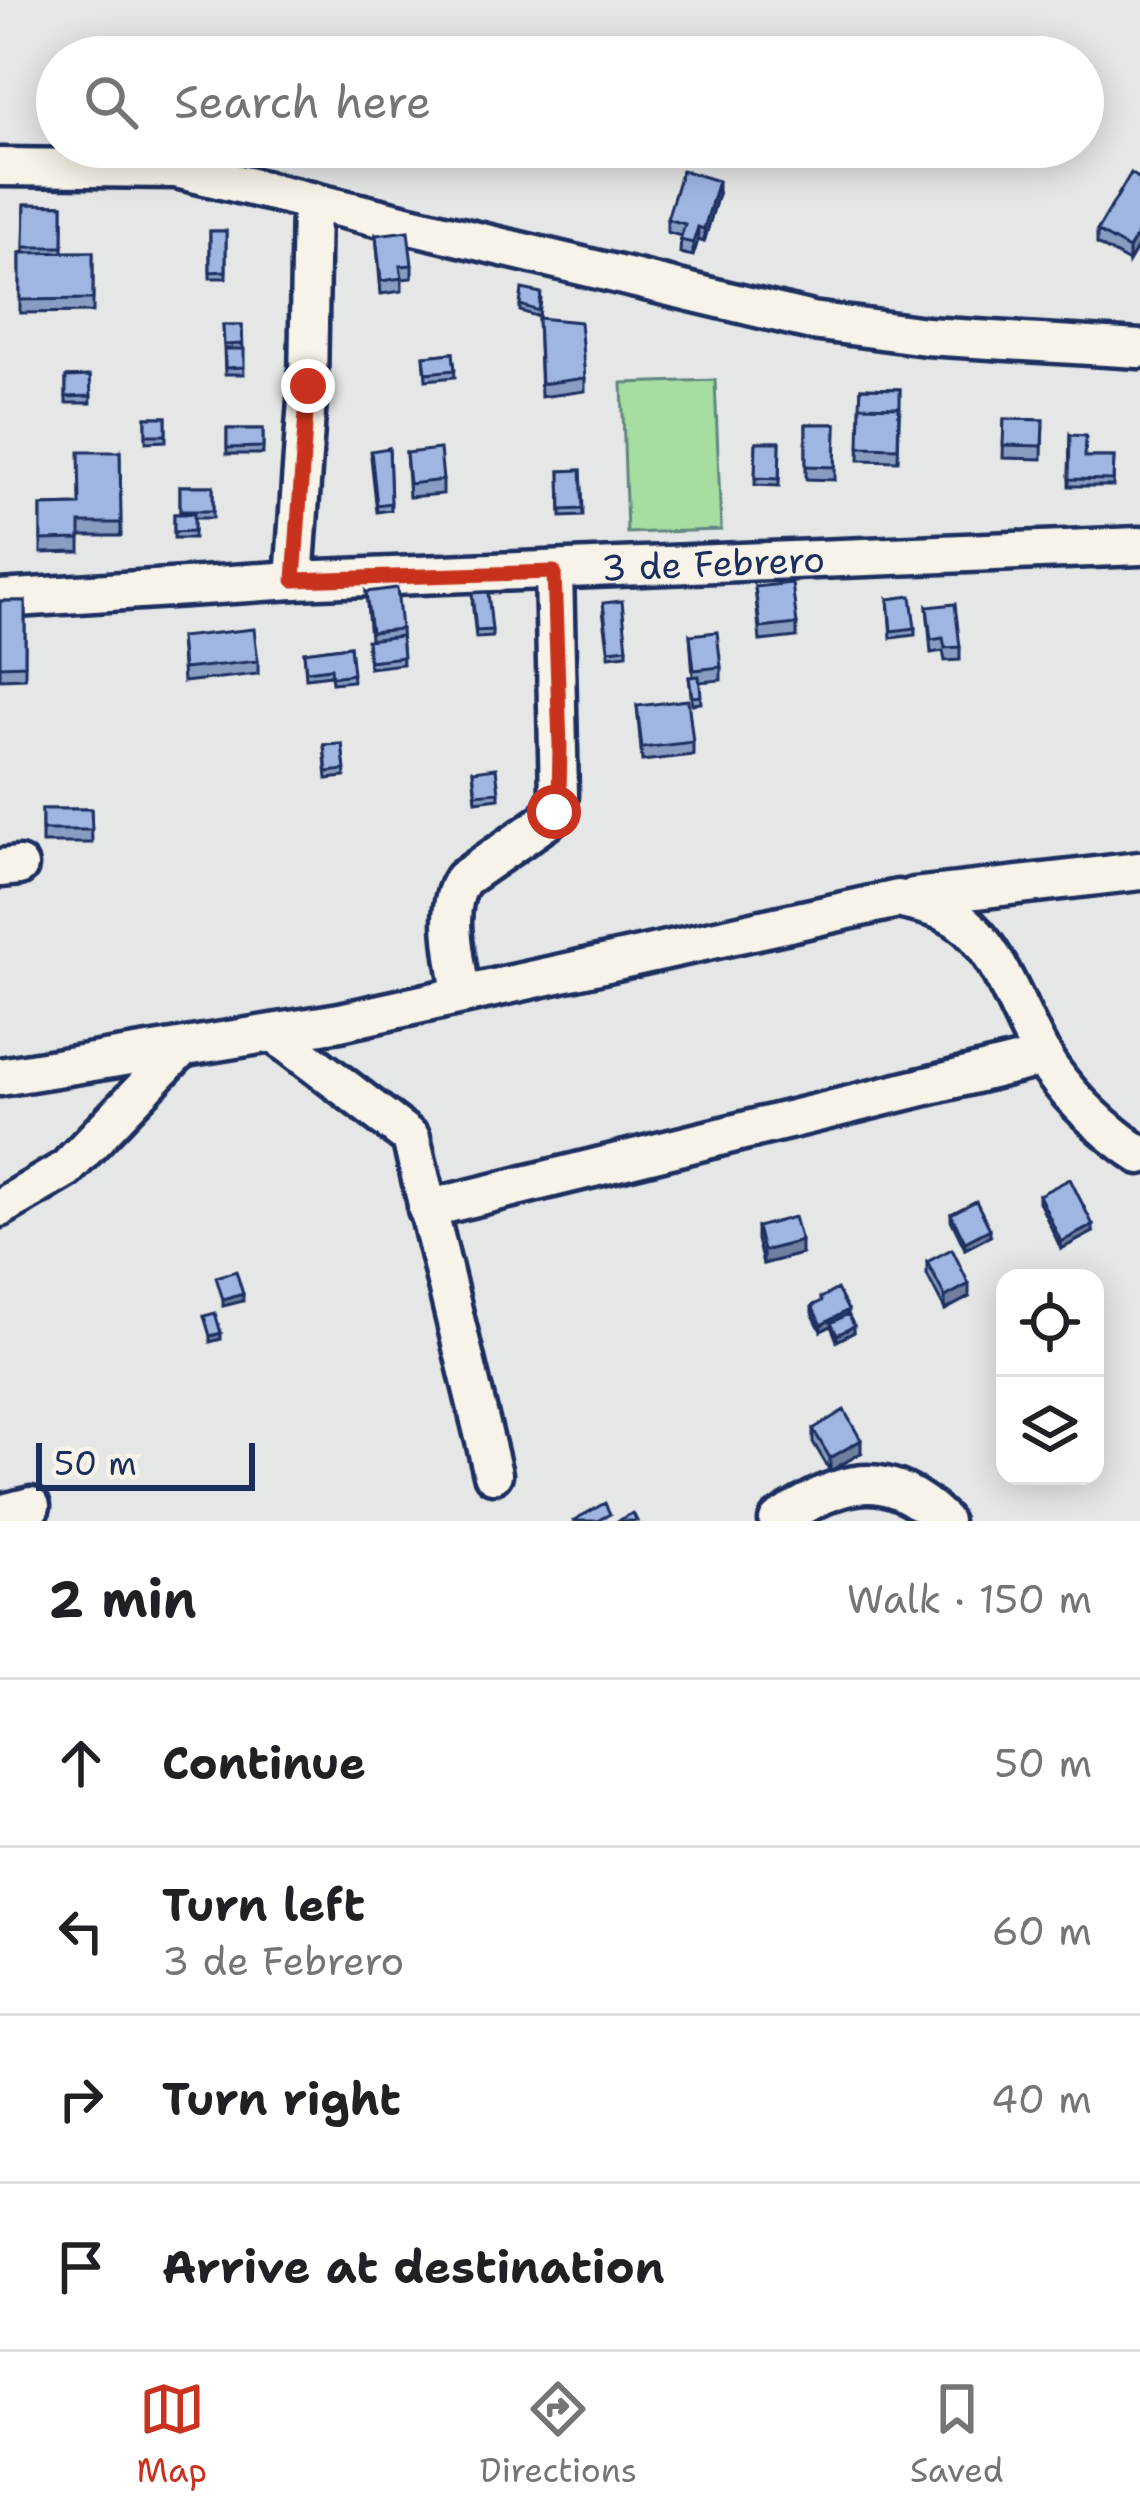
<!DOCTYPE html>
<meta charset="utf-8">
<style>
body{margin:0;font-family:"Shantell Sans",sans-serif;background:#f2f2f2;color:#202124}
.controls{position:absolute;right:36px;bottom:36px;display:grid;overflow:hidden;border-radius:24px;box-shadow:0 6px 30px #0003}
.controls button{width:108px;height:108px;display:grid;place-items:center;padding:0;border:0;border-bottom:3px solid #e0e0e0;background:#fff;color:#202124;font:60px sans-serif}
.scale{position:absolute;left:36px;bottom:30px;width:219px;box-sizing:border-box;padding-left:12px;border:6px solid #1b2f5e;border-top:0;font-size:33px;line-height:42px;white-space:nowrap;color:#1b2f5e;-webkit-text-stroke:9px #f7f3e8;paint-order:stroke}
.stop{position:absolute;width:36px;height:36px;margin:-27px;border:9px solid #c8321e;border-radius:50%;background:#fff}
.stop.end{background:#c8321e;border-color:#fff;box-shadow:0 3px 12px #0008}
.list{margin:0;padding:0;list-style:none}
h2{display:flex;justify-content:space-between;align-items:center;height:156px;margin:0;padding:0 48px;font-size:51px}
h2 small{font-size:39px;font-weight:400;color:#757577}
.list li{display:grid;grid-template-columns:78px 1fr auto;gap:36px;align-items:center;box-sizing:border-box;height:168px;padding:0 48px;border-top:3px solid #e0e0e0}
.list b{display:block;font-size:45px;white-space:nowrap}
.list p{margin:0;font-size:39px;white-space:nowrap;color:#757577}
.list em{font-size:39px;font-style:normal;color:#757577}
.icon{flex:none;width:66px;height:66px;fill:none;stroke:currentColor;stroke-width:2;stroke-linecap:round;stroke-linejoin:round}
.map{position:relative;flex:none;width:1140px;height:1521px;overflow:hidden}
.search{position:absolute;background:#fff;box-shadow:0 6px 30px #0003;left:36px;right:36px;top:36px;height:132px;display:flex;align-items:center;gap:30px;box-sizing:border-box;padding:0 42px;border-radius:66px;color:#757577;font-size:45px}
.sheet{height:828px;background:#fff}
nav{display:flex;justify-content:space-around;align-items:center;box-sizing:border-box;height:168px;border-top:3px solid #e0e0e0;background:#fff;font-size:33px;color:#757577}
nav a{display:grid;justify-items:center;gap:6px}
nav .on{color:#c8321e}
.map>svg:first-child{display:block}
</style>
<div class="map">
<svg width="1140" height="1521" viewBox="0 0 1140 1521">
<rect width="100%" height="100%" fill="#e5e7e7"/>
<filter id="ink" filterUnits="userSpaceOnUse"><feTurbulence type="fractalNoise" baseFrequency=".00833" numOctaves="2"/><feDisplacementMap in="SourceGraphic" scale="24" xChannelSelector="R" yChannelSelector="G"/><feConvolveMatrix kernelMatrix="1 2 1 2 8 2 1 2 1" color-interpolation-filters="sRGB"/></filter>
<g filter="url(#ink)">
<path fill="#a6dda1" stroke="#608680" stroke-width="3" d="M715,380L721,530L627,533L622,383Z"/>
<g fill="none" stroke-linecap="round" stroke-linejoin="round">
<defs>
<g id="minor">
<path d="M0,167L176,169L812,321L926,336L1140,349"/>
<path d="M294,580L308,386L311,201"/>
<path id="s1" d="M0,599L294,580L1140,546"/>
<path d="M0,868L19,866"/>
<path d="M914,897L1140,871"/>
<path d="M461,995C457,959 442,910 463,879L548,820L559,796L554,572"/>
<path d="M273,1033L411,1138L493,1474"/>
<path d="M0,1077L340,1022L898,899C919,904 942,908 960,921C1002,949 1022,1029 1052,1071C1075,1103 1108,1133 1140,1155"/>
<path d="M0,1208L66,1169L180,1050"/>
<path d="M427,1209L1044,1057"/>
<path d="M0,1514L31,1506"/>
<path d="M778,1521C840,1480 885,1464 943,1521"/>
</g>
</defs>
<use href="#minor" stroke="#1b2f5e" stroke-width="45"/>
<use href="#minor" stroke="#f7f3e8" stroke-width="36"/>
</g>
<path fill="#899dc3" stroke="#1b2f5e" stroke-width="3" d="M1140,179V243L1129,262L1097,244V231Z
M718,194L704,242L698,240L693,256L680,253L681,236L667,232V219Z
M25,204L63,205V252H93V312L20,313V253L24,252Z
M210,231H226V278H210Z
M376,235L412,265V278L402,279V291L381,294Z
M541,299L539,317L520,311V305Z
M538,318L585,378V391L541,397Z
M223,325H242L244,374H225Z
M453,353L455,377L426,380L424,356Z
M90,376L91,403H66V377Z
M861,388L900,389L898,461L859,460Z
M146,417H166V441L146,442Z
M1004,419L1043,420L1042,459L1003,458Z
M806,424H836L835,480L806,479Z
M227,429H263V454H227Z
M1070,435L1085,457H1114L1113,486H1069Z
M756,442H780L779,486L755,485Z
M389,448L391,510L377,512L371,457Z
M120,452L121,536H80V552L41,553V506L80,505Z
M406,453L443,480V494L409,497Z
M581,470L583,516L561,517L560,471Z
M180,486H213V518H194V538H174V514H180Z
M755,587L797,624V637L760,641Z
M366,592L401,629L403,664L369,668L367,646L370,639Z
M888,599L915,628V635L891,638Z
M472,600L492,630V637L476,638Z
M0,601H25V678L0,679Z
M927,607L960,647V660L945,661L943,651L931,653Z
M603,610L627,648V654L609,656Z
M690,635L721,667V680L699,682L701,703L692,704L689,677H693Z
M180,637L258,661V674L183,682Z
M350,646L353,681L332,683L331,675L306,678L304,652Z
M637,706L693,742V755L642,761Z
M342,744L345,777L327,779L324,745Z
M473,771L499,792V798L476,801Z
M42,809H91L92,843H42Z
M1039,1195L1093,1232L1061,1249L1039,1202Z
M951,1214L990,1236L965,1249L951,1220Z
M757,1227L801,1254L763,1264L757,1240Z
M927,1262L969,1297L945,1310L927,1275Z
M821,1298L848,1315L854,1332L837,1341L831,1326L821,1331L812,1313V1306L821,1302Z
M813,1429L861,1453L830,1471L813,1442Z"/>
<path fill="#6f7f9f" stroke="#1b2f5e" stroke-width="3" d="M718,181V194L704,242V229Z
M698,227V240L693,256V243Z
M1140,230V243L1129,262V249Z
M1093,1225V1232L1061,1249V1242Z
M990,1229V1236L965,1249V1242Z
M801,1241V1254L763,1264V1251Z
M969,1284V1297L945,1310V1297Z
M243,1294V1301L223,1306V1300Z
M848,1310V1317L821,1331V1325Z
M854,1326V1332L837,1341V1335Z
M221,1333V1339L210,1342V1336Z
M861,1440V1453L830,1471V1458Z"/>
<path fill="#9fb6e3" stroke="#1b2f5e" stroke-width="3" d="M682,170L718,181L704,229L698,227L693,243L680,240L685,224L667,219Z
M1131,173L1140,179V230L1129,249L1097,231Z
M25,204L63,205V247H24Z
M210,231H226V271L210,272Z
M408,231L412,265L400,266L402,278L381,281L376,235Z
M93,252V299L20,300V253Z
M522,289L541,293L539,311L520,305Z
M538,318L580,322L585,378L541,384Z
M223,325H242V344L224,345Z
M225,349H244V367L225,368Z
M453,353L455,370L426,373L424,356Z
M90,376L91,396L66,397V377Z
M861,388L900,389V413L899,407L860,406Z
M860,406L899,407L898,448L859,447Z
M146,417H166V435H146Z
M1004,419L1043,420L1042,446L1003,445Z
M806,424H836L835,467L806,466Z
M227,429H263V447L227,448Z
M1070,435L1086,436L1085,457H1114L1113,480L1069,479Z
M756,442H780L779,479L755,478Z
M389,448L391,503L377,505L371,451Z
M440,449L443,480L409,484L406,453Z
M79,452H120L121,523H80V539L41,540V506L80,505Z
M581,470L583,509L561,510L560,471Z
M180,486H213V511H180Z
M174,514H194V531L174,532Z
M792,583L797,624L760,628L755,587Z
M397,588L401,629L371,632L366,592Z
M488,592L492,630L476,631L472,593Z
M911,596L915,628L891,631L888,599Z
M0,601H25V665L0,666Z
M622,601L627,648L609,650L603,603Z
M955,604L960,647L945,648L943,638L931,640L927,607Z
M254,629L258,661L183,669L180,637Z
M717,632L721,667L694,670L690,635Z
M401,636L403,657L369,661L367,640Z
M350,646L353,674L332,677L331,668L306,671L304,652Z
M699,676L701,696L692,697L689,677Z
M688,700L693,742L642,748L637,706Z
M342,744L345,770L327,772L324,745Z
M496,768L499,792L476,794L473,771Z
M42,809H91L92,830H42Z
M1070,1179L1093,1225L1061,1242L1039,1195Z
M976,1201L990,1229L965,1242L951,1214Z
M794,1217L801,1241L763,1251L757,1227Z
M952,1249L969,1284L945,1297L927,1262Z
M236,1271L243,1294L223,1300L216,1277Z
M837,1289L848,1310L821,1325L812,1306L822,1301L821,1298Z
M215,1313L221,1333L210,1336L204,1316Z
M848,1314L854,1326L837,1335L831,1323Z
M844,1410L861,1440L830,1458L813,1429Z
M605,1503L610,1514L597,1521H572Z
M633,1513L637,1521H617Z"/>
</g>
<g fill="none" stroke-linecap="round" stroke-linejoin="round" filter="url(#ink)">
<path stroke="#c8321e" stroke-width="15" d="M308,386L294,580L554,572L560,746L559,796L554,812"/>
</g>
<g text-anchor="middle" dominant-baseline="central" stroke-width="9" stroke-linejoin="round" paint-order="stroke">
<g font-size="36" fill="#1b2f5e" stroke="#f7f3e8">
<text stroke="none"><textPath href="#s1" startOffset="714">3 de Febrero</textPath></text>
</g>
</g>
</svg>
<div class="controls">
<button><svg class="icon" aria-label="locate" viewBox="0 0 24 24"><circle cx="12" cy="12" r="6"/><path d="M12 2v4M12 18v4M2 12h4M18 12h4"/></svg></button>
<button><svg class="icon" aria-label="layers" viewBox="0 0 24 24"><path d="M12 4l9 5-9 5-9-5zM3 14l9 5 9-5"/></svg></button>
</div>
<div class="scale">50 m</div>
<div class="stop" style="left:554px;top:812px"></div>
<div class="stop end" style="left:308px;top:386px"></div>
<div class="search"><svg class="icon" aria-label="search" viewBox="0 0 24 24"><circle cx="10" cy="10" r="6"/><path d="M15 15l6 6"/></svg>Search here</div>
</div>
<section class="sheet">
<h2>2 min<small>Walk · 150 m</small></h2>
<ul class="list">
<li><svg class="icon" aria-label="ahead" viewBox="0 0 24 24"><path d="M12 20V5M6 11l6-6 6 6"/></svg><div><b>Continue</b></div><em>50 m</em></li>
<li><svg class="icon" aria-label="left" viewBox="0 0 24 24"><path d="M17 20v-9H6M10 6l-5 5 5 5"/></svg><div><b>Turn left</b><p>3 de Febrero</p></div><em>60 m</em></li>
<li><svg class="icon" aria-label="right" viewBox="0 0 24 24"><path d="M7 20v-9h11M14 6l5 5-5 5"/></svg><div><b>Turn right</b></div><em>40 m</em></li>
<li><svg class="icon" aria-label="arrive" viewBox="0 0 24 24"><path d="M6 21V4h12l-3 4 3 4H6"/></svg><div><b>Arrive at destination</b></div></li>
</ul>
</section>
<nav>
<a class="on"><svg class="icon" aria-label="map" viewBox="0 0 24 24"><path d="M3 6l6-2 6 2 6-2v14l-6 2-6-2-6 2zM9 4v14M15 6v14"/></svg>Map</a>
<a><svg class="icon" aria-label="directions" viewBox="0 0 24 24"><path d="M12 3l9 9-9 9-9-9zM9 14v-3h6M13 9l2 2-2 2"/></svg>Directions</a>
<a><svg class="icon" aria-label="saved" viewBox="0 0 24 24"><path d="M7 4h10v16l-5-4-5 4z"/></svg>Saved</a>
</nav>
